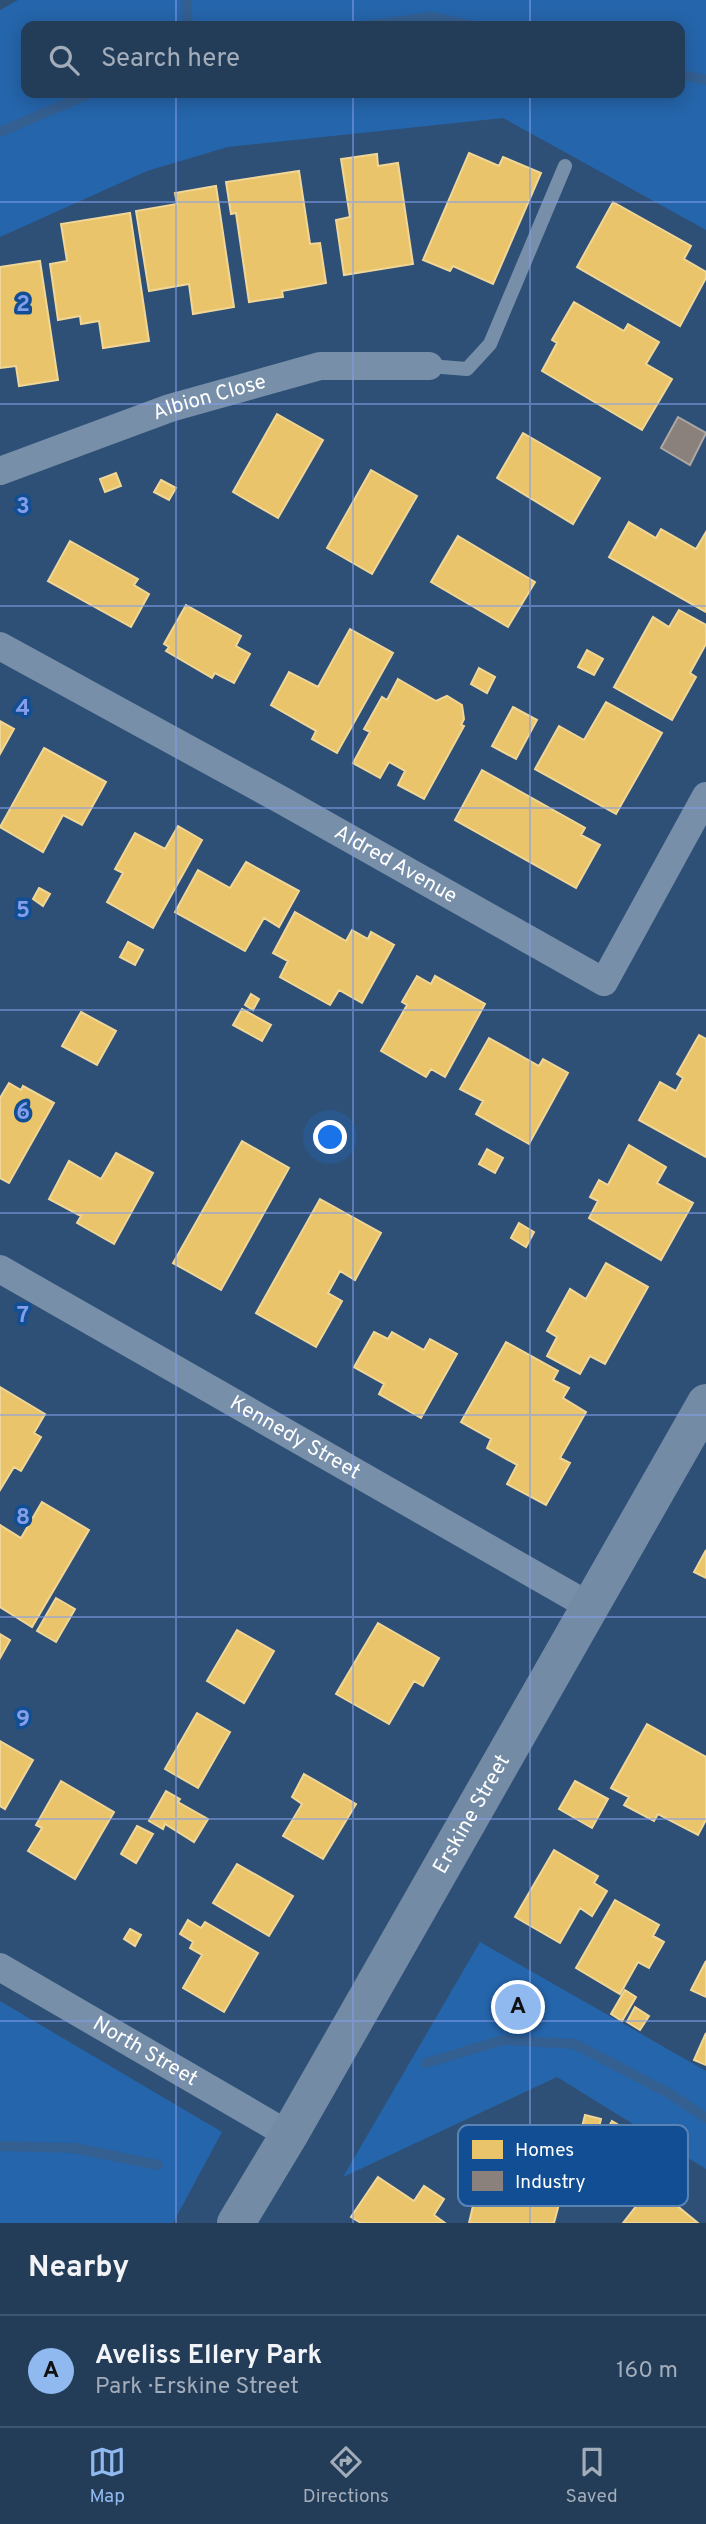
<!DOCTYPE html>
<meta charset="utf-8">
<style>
body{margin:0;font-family:Overpass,sans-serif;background:#2b435e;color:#f1f3f6}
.you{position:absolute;left:331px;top:1138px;width:24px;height:24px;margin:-18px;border:5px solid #fff;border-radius:50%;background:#1a73e8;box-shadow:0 0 0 10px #1a73e833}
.badge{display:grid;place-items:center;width:46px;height:46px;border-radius:50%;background:#90b9f0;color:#111;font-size:23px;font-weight:700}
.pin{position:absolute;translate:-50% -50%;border:4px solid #fff;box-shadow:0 2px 7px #0006}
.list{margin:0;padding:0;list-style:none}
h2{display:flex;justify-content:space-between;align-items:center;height:91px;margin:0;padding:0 28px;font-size:30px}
h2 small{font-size:23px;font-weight:400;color:#a3adba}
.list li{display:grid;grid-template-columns:46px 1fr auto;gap:21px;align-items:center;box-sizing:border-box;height:112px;padding:0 28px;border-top:2px solid #40566e}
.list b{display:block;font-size:26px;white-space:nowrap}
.list p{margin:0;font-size:23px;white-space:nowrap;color:#a3adba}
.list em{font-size:23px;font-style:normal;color:#a3adba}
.icon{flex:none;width:38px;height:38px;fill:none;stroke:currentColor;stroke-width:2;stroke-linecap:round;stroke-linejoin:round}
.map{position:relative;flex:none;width:706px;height:2223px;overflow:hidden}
.search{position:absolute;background:#233c58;box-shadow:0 4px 18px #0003;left:21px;right:21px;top:21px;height:77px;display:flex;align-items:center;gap:18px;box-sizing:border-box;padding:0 24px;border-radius:14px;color:#a3adba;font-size:26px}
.sheet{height:203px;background:#233c58}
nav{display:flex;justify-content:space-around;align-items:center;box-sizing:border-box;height:98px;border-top:2px solid #40566e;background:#233c58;font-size:19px;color:#a3adba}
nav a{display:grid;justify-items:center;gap:4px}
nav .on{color:#90b9f0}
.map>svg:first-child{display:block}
</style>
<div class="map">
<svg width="706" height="2223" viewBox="0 0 706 2223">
<rect width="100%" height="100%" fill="#2f5076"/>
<path fill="#2565ab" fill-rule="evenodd" d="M18,0H706V230L503,118L228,147L147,171L0,237V10ZM26,26H680V93H26Z
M480,1942L706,2071V2169L557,2077L343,2177Z
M0,2001L222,2132L173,2223H0Z"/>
<path fill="#e9c46a" stroke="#f0d697" stroke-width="2" d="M469,153L499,166L503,157L541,173L493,284L453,266L450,271L423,260Z
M377,154L378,166L398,163L413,264L344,275L336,220L350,217L341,159Z
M299,171L310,244L320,243L326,283L282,291L283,297L249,302L236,213L231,214L226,182Z
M216,186L234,307L193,314L189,284L149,291L136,211L177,204L175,193Z
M613,202L691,246L684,259L706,272V278L680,326L577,267Z
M130,213L149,341L103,348L99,321L81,324L80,316L58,320L50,264L67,261L61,224Z
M40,261L58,380L19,386L16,366L0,368V267Z
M574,302L624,331L628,324L659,342L646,364L672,379L642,430L542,371L557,343L552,340Z
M277,414L323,440L278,518L233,492Z
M523,433L600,478L573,524L497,478Z
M371,470L417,496L372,574L327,548Z
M116,473L121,486L105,492L100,479Z
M161,480L176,488L169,500L154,492Z
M629,522L656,538L661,529L696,549L706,532V612L609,557Z
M458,536L535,582L508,627L431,582Z
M70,541L138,579L134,585L149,594L131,627L48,581Z
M186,605L241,636L236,646L250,654L234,683L215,673L212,678L166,651L169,647L164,644Z
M679,610L706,625V644L690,673L696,677L672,720L614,687L653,617L669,627Z
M350,629L393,653L337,753L312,739L316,731L271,705L289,672L318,687Z
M587,650L603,659L594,675L578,667Z
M479,668L495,677L487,693L471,684Z
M398,679L436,701L447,696L462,705L464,719L461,725L464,726L424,799L398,785L405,771L389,762L380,778L353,763L370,732L364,729L382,697L387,700Z
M606,702L662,733L616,814L535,769L559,726L584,740Z
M513,707L537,720L516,759L492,746Z
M0,721L14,729L0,754Z
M44,748L106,782L82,825L63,815L43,852L0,827Z
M482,770L585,828L581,835L600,845L576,888L455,820Z
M178,826L202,840L153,928L107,902L123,873L115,869L135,833L165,849Z
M246,862L299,891L279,927L264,918L245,951L175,912L198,870L230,888Z
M39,888L50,894L43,906L33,899Z
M295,912L346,941L352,930L368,939L371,932L394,945L362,1003L339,990L330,1005L280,977L288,961L273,953Z
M128,942L143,950L135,965L120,957Z
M417,976L431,984L435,976L485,1004L445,1077L431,1069L426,1077L381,1051L407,1005L402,1002Z
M251,994L259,999L253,1010L245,1005Z
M242,1009L271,1025L262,1041L233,1025Z
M81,1012L116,1031L97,1065L62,1046Z
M699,1035L706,1039V1157L639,1120L660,1082L676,1091L683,1078L677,1074Z
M489,1038L539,1066L543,1059L568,1073L529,1144L476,1114L483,1101L460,1089Z
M9,1083L21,1090L23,1086L54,1103L9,1183L0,1178V1098Z
M242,1141L289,1168L221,1290L173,1263Z
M629,1145L666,1167L657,1183L693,1203L661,1260L589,1218L598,1201L590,1197L599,1180L608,1185Z
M487,1149L503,1158L495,1173L479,1164Z
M116,1153L153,1173L114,1244L77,1223L81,1216L49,1199L69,1161L101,1179Z
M320,1199L381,1233L355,1280L340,1271L328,1293L342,1301L316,1347L256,1313Z
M519,1223L534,1232L526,1247L511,1238Z
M606,1263L648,1287L605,1364L590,1356L580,1374L547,1356L557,1337L547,1331L570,1289L586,1299Z
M374,1332L388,1339L392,1332L424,1350L430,1339L457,1354L421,1418L379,1394L384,1384L354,1367Z
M506,1342L558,1371L553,1380L569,1388L563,1398L586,1412L560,1458L570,1463L546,1505L507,1484L517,1465L487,1448L491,1439L461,1422Z
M0,1387L45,1414L34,1433L41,1437L21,1471L14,1467L0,1490Z
M42,1502L89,1530L32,1627L0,1607V1525L21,1538Z
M706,1550V1578L694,1572Z
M56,1598L75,1609L56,1642L37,1631Z
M378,1623L439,1658L423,1686L414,1681L389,1724L336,1694Z
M237,1630L274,1651L244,1703L207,1681Z
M0,1634L10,1640L0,1658Z
M197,1713L230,1732L198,1788L165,1769Z
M647,1724L706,1757V1820L698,1835L658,1814L654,1821L624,1805L629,1797L611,1788Z
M0,1741L33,1760L5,1809L0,1806Z
M304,1774L356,1804L323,1859L283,1836L302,1804L292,1797Z
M61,1781L114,1812L75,1879L28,1851L42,1828L36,1825Z
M575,1781L608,1799L592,1828L559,1809Z
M166,1791L180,1799L178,1802L208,1819L194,1842L165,1824L163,1829L149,1821Z
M137,1826L153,1834L136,1863L121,1854Z
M554,1850L598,1876L594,1883L607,1891L592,1916L580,1908L560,1943L515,1917Z
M237,1864L293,1896L269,1936L213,1903Z
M615,1900L659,1925L653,1936L664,1942L649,1968L638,1962L620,1994L576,1968Z
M188,1920L201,1928L205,1922L258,1953L224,2012L183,1988L202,1955L190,1948L193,1942L180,1934Z
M130,1929L141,1935L135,1946L124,1939Z
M706,1961V1997L691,1990Z
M625,1990L636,1997L622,2021L611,2014Z
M635,2007L649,2016L640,2030L627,2022Z
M706,2033V2065L694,2060Z
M585,2115L601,2119L588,2174L554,2166L562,2131L580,2135Z
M612,2121L629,2131L618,2150L601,2141Z
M486,2150L516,2157L512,2172L533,2177L529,2197L559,2204L554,2223H469Z
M663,2172L686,2190L675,2204L698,2223H623Z
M378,2177L414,2201L424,2186L444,2199L434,2215L445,2223H361L351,2217Z"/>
<path fill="#8a817c" stroke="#ada7a3" stroke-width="2" d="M678,417L706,433L690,465L661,448Z"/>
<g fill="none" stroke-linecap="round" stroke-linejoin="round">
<path stroke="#345f91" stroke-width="10" d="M186,0L188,26
M363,26L432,17L473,26
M680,74L706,80
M0,132L91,93
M426,2063L503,2040L575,2044L670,2094L706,2118
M0,2146L74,2148L158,2165"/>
<path stroke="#778fa9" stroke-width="14" d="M429,366L467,369L490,344L565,166"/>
<g stroke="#778fa9" stroke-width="28">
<path id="s1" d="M0,471L170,408L320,366H429"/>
<path id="s2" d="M0,646L285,802L604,982L706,796"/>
<path id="s3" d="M0,1269L591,1607"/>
<path id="s4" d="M0,1967L289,2135"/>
</g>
<path stroke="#738ba5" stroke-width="38" id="s5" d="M236,2223L289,2135L706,1403"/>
</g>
<path fill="none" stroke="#839eea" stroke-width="2" stroke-opacity="0.55" d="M176,0V26M353,0V26M530,0V26M176,93V2223M353,93V2223M530,93V2223M0,202H706M0,404H706M0,606H706M0,808H706M0,1010H706M0,1213H706M0,1415H706M0,1617H706M0,1819H706M0,2021H706"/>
<g text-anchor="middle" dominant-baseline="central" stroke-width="7" stroke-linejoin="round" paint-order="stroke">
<g font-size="21" fill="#fff" stroke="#114e94">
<text stroke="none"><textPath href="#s1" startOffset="222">Albion Close</textPath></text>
<text stroke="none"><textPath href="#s2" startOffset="452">Aldred Avenue</textPath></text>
<text stroke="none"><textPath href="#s3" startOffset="340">Kennedy Street</textPath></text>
<text stroke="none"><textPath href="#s5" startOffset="472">Erskine Street</textPath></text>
<text stroke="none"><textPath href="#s4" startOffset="168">North Street</textPath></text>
</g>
</g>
<rect x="458" y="2125" width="230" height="81" rx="10" fill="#114e94" stroke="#5883b4" stroke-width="2"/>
<rect x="472" y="2140" width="31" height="19" fill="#e9c46a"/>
<rect x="472" y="2171" width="31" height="20" fill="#8a817c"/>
<g font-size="19" fill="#fff">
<text x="515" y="2156">Homes</text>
<text x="515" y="2188">Industry</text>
</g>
<g font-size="23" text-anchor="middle" font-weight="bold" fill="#839eea" stroke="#114e94" stroke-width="7" stroke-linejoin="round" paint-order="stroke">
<text x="23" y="311">2</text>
<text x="23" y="513">3</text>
<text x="23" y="715">4</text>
<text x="23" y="917">5</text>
<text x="23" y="1119">6</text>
<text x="23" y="1322">7</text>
<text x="23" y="1524">8</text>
<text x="23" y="1726">9</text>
</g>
</svg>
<div class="you"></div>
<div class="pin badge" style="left:518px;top:2007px">A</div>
<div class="search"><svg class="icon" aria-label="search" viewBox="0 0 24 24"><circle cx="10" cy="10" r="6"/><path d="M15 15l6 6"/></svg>Search here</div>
</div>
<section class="sheet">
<h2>Nearby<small></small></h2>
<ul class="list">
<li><span class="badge">A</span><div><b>Aveliss Ellery Park</b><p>Park · Erskine Street</p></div><em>160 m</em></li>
</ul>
</section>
<nav>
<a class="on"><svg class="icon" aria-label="map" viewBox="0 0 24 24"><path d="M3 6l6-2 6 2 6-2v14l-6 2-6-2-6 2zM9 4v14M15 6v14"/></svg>Map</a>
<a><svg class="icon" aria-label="directions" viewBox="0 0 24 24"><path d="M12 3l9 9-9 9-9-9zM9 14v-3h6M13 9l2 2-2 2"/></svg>Directions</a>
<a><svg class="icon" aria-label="saved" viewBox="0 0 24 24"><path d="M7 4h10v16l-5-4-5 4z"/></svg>Saved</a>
</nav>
